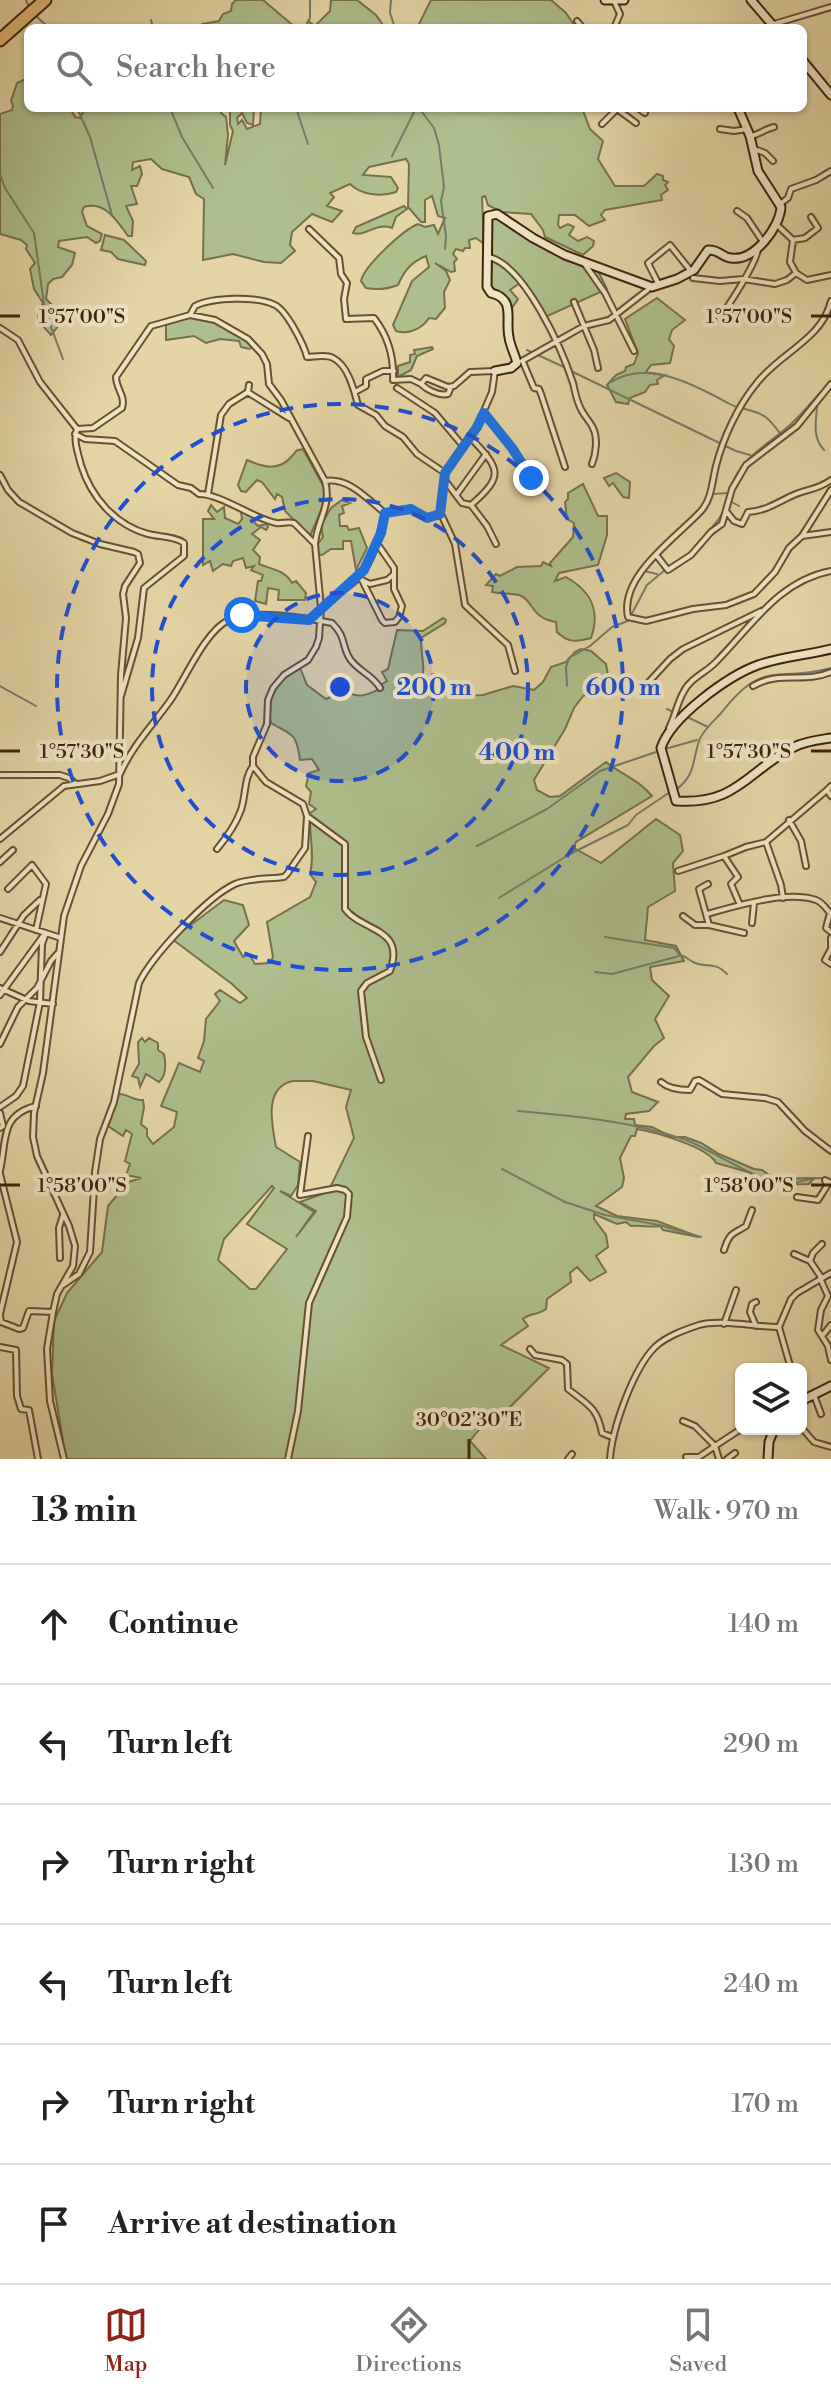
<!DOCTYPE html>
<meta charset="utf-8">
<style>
body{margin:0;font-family:"Libre Bodoni",serif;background:#f6f6f6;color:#222}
.controls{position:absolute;right:24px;bottom:24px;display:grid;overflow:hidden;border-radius:12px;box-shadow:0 2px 6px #0004}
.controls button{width:72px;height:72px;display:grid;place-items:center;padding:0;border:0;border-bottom:2px solid #e0e0e0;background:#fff;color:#222;font:40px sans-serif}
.stop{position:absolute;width:24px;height:24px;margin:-18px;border:6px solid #1a73e8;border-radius:50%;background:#fff}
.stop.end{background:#1a73e8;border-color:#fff;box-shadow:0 2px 8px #0008}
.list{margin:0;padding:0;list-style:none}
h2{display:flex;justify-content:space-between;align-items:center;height:104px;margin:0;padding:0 32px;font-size:34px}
h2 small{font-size:26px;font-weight:400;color:#767676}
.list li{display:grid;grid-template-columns:52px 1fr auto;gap:24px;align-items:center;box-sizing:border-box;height:120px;padding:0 32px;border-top:2px solid #e0e0e0}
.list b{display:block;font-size:30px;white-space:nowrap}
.list em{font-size:26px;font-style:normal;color:#767676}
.icon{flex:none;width:44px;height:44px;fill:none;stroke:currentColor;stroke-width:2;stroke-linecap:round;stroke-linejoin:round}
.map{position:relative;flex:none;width:831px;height:1459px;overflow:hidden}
.search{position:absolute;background:#fff;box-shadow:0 2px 6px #0004;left:24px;right:24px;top:24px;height:88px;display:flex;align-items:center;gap:20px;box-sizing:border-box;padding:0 28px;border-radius:12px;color:#767676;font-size:30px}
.sheet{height:824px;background:#fff}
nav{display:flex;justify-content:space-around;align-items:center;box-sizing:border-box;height:112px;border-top:2px solid #e0e0e0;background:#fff;font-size:22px;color:#767676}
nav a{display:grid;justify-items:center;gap:4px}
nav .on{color:#8f2418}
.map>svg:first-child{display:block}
</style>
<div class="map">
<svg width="831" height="1459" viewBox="0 0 831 1459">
<rect width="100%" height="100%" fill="#e5d5a5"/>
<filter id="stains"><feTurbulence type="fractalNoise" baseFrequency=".0025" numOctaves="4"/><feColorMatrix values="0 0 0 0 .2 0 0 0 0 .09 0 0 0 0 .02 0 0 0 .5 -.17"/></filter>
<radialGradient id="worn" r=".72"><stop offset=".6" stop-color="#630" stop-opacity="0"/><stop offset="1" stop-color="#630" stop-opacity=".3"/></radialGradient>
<path fill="#aebe8c" stroke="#78704a" stroke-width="2" fill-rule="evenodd" d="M236,0H263L296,28H201L202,24L219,21L223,14L231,11L232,4Z
M331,0H357L376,15L385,28H305L308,21L315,26L330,11Z
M431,0H551L566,13L576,28H417Z
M28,78V108H70L75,117L80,118L85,108H223L221,113L226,117L228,135L225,165L233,131L230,125V108H254L253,125L247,123L242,113L237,118L238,124L242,120L247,129L260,124L261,108H582L590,129L603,141L598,159L615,186H644L657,174L663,176V180L668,182L665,185L668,190L661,195L662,200L605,210L601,215L605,220L589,226L575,215H559L558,225L560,228L568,224L574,227L569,235L578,241L587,237L594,241L593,246L583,255L545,237L543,230L531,214L501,212L488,205L485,196L482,197L484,244L476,238L469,240L470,248H465L463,251L456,249L453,254L457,259L454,262L455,271L451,272L435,263L446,271L450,280L444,292L445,308L436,319L429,318C422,329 408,335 396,331L393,325L412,281L429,267L426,256C411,262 404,271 398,285C388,289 376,290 366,288L361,281C364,266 403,230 418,224L425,227L434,225L438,234L445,218L438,216L432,196L425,200V222H421L408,207L409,164L406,159L369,167L363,175L391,177L398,188L396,192C381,197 361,195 350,184L330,193L334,197L327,206L342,211L332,222L312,214L292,232L290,245L295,251L281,263L264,262L233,254L203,260L204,199L196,194L189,177L162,169L151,159L133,162L132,170L140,166L142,174L137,186H131L137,204L126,206L133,221L132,236H128C117,221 105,200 84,207L82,212L87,226L102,234L100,241L96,243L87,237L59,241L58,247L75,253L72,265L62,277L53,279L48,284L46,299L57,310L54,319L59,325L51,335C37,319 35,321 43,303L34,289L30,269L35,263L26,249L27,245L21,240L0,234V114L12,110L13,106L11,101L17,83Z
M404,206L407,209L396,217L392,228C375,222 366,237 353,233L356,227Z
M492,215L596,267L607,289L543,318L520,283L510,290L518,299L510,311L505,297L489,285L487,245Z
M105,235L124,240L146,261L145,265L118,259L111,252L101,250Z
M657,298L685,320L672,330L669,339L674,346L670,363L651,365L646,372L665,375L657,380L658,384L650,385L645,392L630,398L628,404L616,402L607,385L616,375L625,371L626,367L634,364L638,353L625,319Z
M189,317C212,316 236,332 254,346L249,349L241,347L239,341L220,339L206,343L194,336L166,340V323Z
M432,347L433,349L417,356L411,370L398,377V366L410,362V355L415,354L414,350Z
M303,449L325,489L322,508L310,536L285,511L282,497L277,494L275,499L262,482L257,480L246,492L241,491L238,485L247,460C263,467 279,472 292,456C300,448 292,452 303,449Z
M616,473L630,482L629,498L623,497L613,483L609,486L604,478Z
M583,484L598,516H607V535L598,565L559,573L555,581L566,577C591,591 601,610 591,638C576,642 568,643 557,632L556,622C530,618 534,600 519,595C511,593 501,594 492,592L493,586L486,585L496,574L500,576L517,567L541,566L543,562L551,566L550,563L573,537L574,523L567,519L565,502L568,499V493Z
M342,500L350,503L342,506L344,513L339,515L340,526H347L349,530L359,528L367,548L356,570L351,541H343V549H331L322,555L316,554V546L323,537L321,525L331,508Z
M211,505L217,512L224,507L225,518L238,524L242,519L241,512L255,516L254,522L258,526L267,524L268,527L266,530L261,527L252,534L260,540L253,550L260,557L259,564C273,570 285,570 292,583L296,581L306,593L305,600H278L279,590L268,588L266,604L255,601L258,581H261L263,575L251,570L254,566L246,568L243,558L233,561L231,566L223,564L213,571L210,561L203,565V519H214L208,511Z
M443,618L446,620L445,623L421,638C421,672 435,679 395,693V698L431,687L454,696L483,695L513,686L534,690L543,682L551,667L566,662L575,652L581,649L591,651L606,664L609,681L607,686L583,696L574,708L565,729L534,780L537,790L550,797L560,796L606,762C622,775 639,780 652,796L576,842L574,848L601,863L656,819L680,835L683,851L673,863L675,891L648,907L645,940L676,946L684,961L650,967L652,980L669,996L655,1019L664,1038L654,1046L628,1077L632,1092L658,1102L649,1111L626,1114L625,1119H634L635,1125L652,1127L672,1137H685L701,1143L719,1154L754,1169L762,1170L775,1179L814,1178L809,1184L772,1185L748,1172L716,1163C708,1147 655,1132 637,1129L635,1136H631L620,1158L624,1178L622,1187L596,1206L617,1216L657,1221L699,1237L663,1230L660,1226C650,1228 642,1225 631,1226L626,1222L617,1224L594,1214V1219L606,1235L608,1247L596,1256L606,1272L590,1281L577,1267L570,1273L571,1282L547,1299L546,1309C539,1315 529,1313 523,1319L528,1326L501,1345L549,1368L498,1419L482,1426L470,1441L486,1459H66L52,1374L54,1321L67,1293L102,1252L108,1206L128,1182L141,1178L126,1175L130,1164L125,1161L132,1134L126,1130L123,1136L108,1126L118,1094C127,1093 133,1101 143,1100L144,1107L141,1124L147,1129V1136L153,1144L174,1127L177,1112L161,1106L179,1063L200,1072L204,1061L198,1058L204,1041L206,1019L220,1001L215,994L220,990L240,1003L247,998L232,984L172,939L224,900L243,905L249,925L234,941L243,957L249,954L255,964L270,963L273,957L267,922L310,897L316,882L310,874C315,855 309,834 310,813L316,809L309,804L311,792L306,786L309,773L319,770L312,759L300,760C296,732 293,736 271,723C263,696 276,676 299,665L307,685L326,699L343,691C365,700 365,694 383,688L380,685L387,681L382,672L388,669L397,630L423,631ZM293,1081H313L351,1090L346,1107L354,1138L328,1192L300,1202L316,1211L296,1237L314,1212L280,1191L291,1196L298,1185L300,1162L276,1147C272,1125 263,1087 293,1081ZM272,1186L274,1188L247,1224L287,1249L256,1289H250L218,1260L224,1239Z
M142,1038L145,1042L149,1038L158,1043V1050L164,1054C166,1064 167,1075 159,1082L146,1074L140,1087L138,1078L132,1076L139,1064L138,1042Z"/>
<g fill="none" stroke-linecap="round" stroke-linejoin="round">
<path stroke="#747c69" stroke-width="2" d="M26,0L29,7
M391,0L390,13L395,28
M35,15L49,28
M151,20L153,28
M305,28L310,18V0
M77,108L90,137L112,215
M170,108L182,137L213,188
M296,108L308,144
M419,108L434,128L439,145L444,187L441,201L446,236L445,249
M392,156L416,108
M0,174L5,188L34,233L45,311L63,359
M527,350L566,368
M571,371L736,451L750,455
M611,382C648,359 695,385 728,403C737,409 752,409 762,415C769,418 775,427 780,433
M817,406C816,422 812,437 824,450
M730,490C740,456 768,446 792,423C806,410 817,395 831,382
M712,494L729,493
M730,501L739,506
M700,541L719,519L725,508
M644,571L657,574
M0,686L36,706
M567,686L566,667L569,658L590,646L612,627L628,621L647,585L665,570
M667,709L676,713
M685,716L708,727
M665,749L697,740
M676,790C696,774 692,762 699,741C702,731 715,720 722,712C764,658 777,683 831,668
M477,846L547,809L600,771L659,751
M499,898L570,854L628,825L636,815L670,792
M605,937L674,948L680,955C685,956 688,959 693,962C707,969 713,960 727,974
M595,972L612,974L679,956
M518,1111C575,1116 632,1121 686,1140C712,1150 755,1180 781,1183C795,1185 809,1177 822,1178
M502,1169L565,1202L605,1215L659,1225L701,1237"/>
<defs>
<path id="street" d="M614,1L620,14L614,28
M577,21L583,28
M774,24L831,7
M638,108L645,113
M617,109L636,123
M602,124L616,110
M720,129L734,131L747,129
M750,136C760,135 764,129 774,127
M754,149L765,153L773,161
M780,204L788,198L791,189L816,180L831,171
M737,211L747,218L763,242
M777,225L793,240L790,262L796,273L807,280L831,275
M309,229L339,258L341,274L347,283L344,299L346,319L374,318C388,336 394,358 393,380L411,379L421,384L426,378L448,387L454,386L470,372L495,371L492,392L477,427L445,473L440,514L427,518L411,509L385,513C367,499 349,477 325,481
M793,240L805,238L818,228L811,217
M489,257C525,266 562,349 573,383C575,391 576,399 580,407C583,415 590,421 593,428C598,438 596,454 592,464
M584,263L605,293L634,351
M693,278L720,281L743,279L775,284L787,280L796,273
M659,285L648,263L670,245L690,270
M831,301C822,340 779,353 756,384C738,406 723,438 716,466C712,481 712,499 701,511C676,538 619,576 628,617L646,621L693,609L726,605L754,594L775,572L789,548L802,536L831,490
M574,302L594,350L598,368
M190,315L195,306C213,297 257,296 275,305C287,311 304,345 307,357C314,357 326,354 333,358C348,365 354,390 358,405L376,415L385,426L403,437L417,454L445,473
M719,318C728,307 758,261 758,248
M0,328L18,340L40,382L77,429
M522,361L584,326L609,320L650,288
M523,362L534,388L539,389L541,394L565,467
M421,384C427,390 439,396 448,394L451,387
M397,388L435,413L463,446
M355,392L366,386V379L383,371H394
M249,393L289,418
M484,413L512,448L531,478
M75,434L85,439L115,441L178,485L191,488L199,494C221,494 252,518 276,523C282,524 288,521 294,523L315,544
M470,437C499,468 506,475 471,505
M0,475L8,490L19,502L72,533L100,544L134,552L138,554L140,563L125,586L123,594L126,618L121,675L119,784L108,814L81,866L64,916L43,1073L34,1113L33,1137L37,1156L69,1226L75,1246L73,1266L57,1294L53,1312L47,1349L50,1401L64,1459
M444,479L462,503L471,505L487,526L496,544
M208,494L221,415L229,404L248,392L249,385
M457,494L486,454
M726,511L734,521L742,524L748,512C767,511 779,501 796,494C809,489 819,489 831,480
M441,514L455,544L465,605L508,645L515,671
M802,536L831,532
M657,556L668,570L691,555L711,532L722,524L732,489L746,465L797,426L831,384
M358,578L370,584L387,580L393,575
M363,582L382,620L385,623L395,622L399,617L402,606L394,589V568L376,542
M647,684L670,659L683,649L761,611
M753,686C781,670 804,684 831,672
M121,696L138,638L144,588L184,556V543C174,536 160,537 148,534C115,525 91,497 81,465C78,453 73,440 77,429L93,428L122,408C126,396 116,389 116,377L151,326L190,315L215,320L248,339L262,354L267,364L269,384L281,400L325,481C332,506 317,520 315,544L321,608L309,620
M669,728C675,716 677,704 683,693C689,679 705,673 715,663C751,627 778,581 831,571
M0,775H60L69,778L76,784
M831,786L827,790L831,796
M789,820L801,841L806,866
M0,839L64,786L100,781L120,774C133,744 154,724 172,698C186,677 206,630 229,620C252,609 307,618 332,623C347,638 341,645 350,659C358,671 373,675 380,688
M766,842L781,885L783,898
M217,849C227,837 236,824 241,810C246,795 244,778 253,766
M0,862L13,850
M678,871L724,856
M708,884L699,889L709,925L744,933
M8,889L32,865L46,884L36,930
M740,905L731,884L738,877L724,856L746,847L766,842L827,790
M707,914C736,906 786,890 816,900C822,902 826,908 830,913L826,928L831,932
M683,916L695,925H709
M0,918L61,938
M752,923L754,903
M831,938V947
M831,949L825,960L831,964
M0,952L24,915L40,900
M0,988L29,1001L53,1004
M0,995L43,936
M0,1044L18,1007L37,988L51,961L58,953
M381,1080L366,1037L361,991L367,983L390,971C406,927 362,932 345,909V844L307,816L303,804L266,782L253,766V757L267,724L268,700L273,688L284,675L308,660L316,647L319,638L321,608C332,597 346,590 357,579C373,562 380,535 385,513
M661,1082C669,1089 680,1090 690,1090L695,1081L699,1080L722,1094L765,1098L778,1102L805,1131L831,1151
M0,1107L16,1096L23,1086L40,1002L42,944L46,933
M0,1113L3,1126L0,1128
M0,1171C7,1139 0,1115 36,1106
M0,1174L17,1242L0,1314
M797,1197L818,1200L827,1186L825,1180L831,1183
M724,1250C730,1232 732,1235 746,1226L752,1210
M794,1254L810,1261L821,1277
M60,1258L59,1228L63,1215
M810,1261L813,1253L822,1244
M820,1278L828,1296L821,1310L818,1330L828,1346L831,1360
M63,1285L79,1274L90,1252L95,1172L100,1139L114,1102L139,983C152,956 207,897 235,884C247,878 271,879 284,877L287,874L305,848L307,816
M756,1302L752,1304L750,1312L756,1326
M0,1315L1,1322L19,1329L23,1328L29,1311L53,1312
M724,1324L736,1290
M823,1335L831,1325
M0,1347L16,1350L17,1396L21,1409L29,1410L38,1459
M530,1349L535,1355L562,1360L567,1364L568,1389C588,1405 597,1407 602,1433L612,1437
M791,1369L779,1327L791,1299L797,1293L831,1273
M814,1395L821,1414
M683,1421L695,1426L715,1446L699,1457H686
M801,1427L814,1442L831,1447
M288,1459L298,1411L309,1303L347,1217L349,1194L345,1190L337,1188L300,1195L308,1136
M568,1459L572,1454
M610,1459C612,1429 633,1369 655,1347C667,1336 684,1330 699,1325C720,1319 756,1327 779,1327
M719,1459L715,1446L741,1429
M727,1459L735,1453"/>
<path id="secondary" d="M605,0H624
M751,0L775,28
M803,61L831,95
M495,371L511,368L517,363C515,354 510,346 509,337C505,319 516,299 491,293L487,287L488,216L497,214L533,238L565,255L652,287L677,279L694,270L708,250C719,249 721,257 731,258C754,262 780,227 781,207L758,171L750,136L738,108
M831,649C807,655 781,657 758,665C728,676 671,717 661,748L676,801C738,805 748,770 794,747C806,741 818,740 831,738
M801,1401L831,1386
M768,1459L769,1442L774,1429"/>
<path id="highway" d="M0,40L45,0"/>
</defs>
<use href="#street" stroke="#6a502f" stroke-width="8"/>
<use href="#secondary" stroke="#412308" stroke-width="11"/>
<use href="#highway" stroke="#412308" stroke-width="15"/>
<use href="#street" stroke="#eee4c4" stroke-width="4"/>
<use href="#secondary" stroke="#eee4c4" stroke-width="7"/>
<use href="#highway" stroke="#e2ba72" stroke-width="11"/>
</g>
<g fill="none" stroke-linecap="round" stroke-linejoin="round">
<path stroke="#1a73e8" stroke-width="10" d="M242,615L309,620L364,570L381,533L385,513L411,509L427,518L440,514L445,473L477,427L484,413L512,448L531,478"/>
</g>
<path fill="none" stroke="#412308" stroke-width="3" d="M0,316H20M811,316H831M0,751H20M811,751H831M0,1185H20M811,1185H831M469,1439V1459"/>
<circle cx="340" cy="687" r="94" fill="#1d4ed8" fill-opacity=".12"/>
<g fill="none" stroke="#1d4ed8" stroke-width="4" stroke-dasharray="14 10">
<circle cx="340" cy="687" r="94"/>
<circle cx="340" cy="687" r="188"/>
<circle cx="340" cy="687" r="283"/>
</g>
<g font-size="20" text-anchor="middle" fill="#412308" stroke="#eee4c4" stroke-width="8" stroke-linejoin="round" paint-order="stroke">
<text x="82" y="323">1°57'00"S</text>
<text x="749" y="323">1°57'00"S</text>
<text x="82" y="758">1°57'30"S</text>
<text x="749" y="758">1°57'30"S</text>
<text x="82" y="1192">1°58'00"S</text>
<text x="749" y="1192">1°58'00"S</text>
<text x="469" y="1426">30°02'30"E</text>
</g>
<circle cx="340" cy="687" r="12" fill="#1d4ed8" stroke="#eee4c4" stroke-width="4"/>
<g font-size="24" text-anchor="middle" font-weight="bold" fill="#1d4ed8" stroke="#eee4c4" stroke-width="8" stroke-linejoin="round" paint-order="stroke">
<text x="434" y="695">200 m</text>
<text x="623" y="695">600 m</text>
<text x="517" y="760">400 m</text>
</g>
<rect width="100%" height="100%" filter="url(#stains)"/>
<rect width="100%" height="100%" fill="url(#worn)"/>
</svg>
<div class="controls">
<button><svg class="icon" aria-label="layers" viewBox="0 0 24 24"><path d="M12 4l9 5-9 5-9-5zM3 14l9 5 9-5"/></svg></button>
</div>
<div class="stop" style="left:242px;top:615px"></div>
<div class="stop end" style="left:531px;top:478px"></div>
<div class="search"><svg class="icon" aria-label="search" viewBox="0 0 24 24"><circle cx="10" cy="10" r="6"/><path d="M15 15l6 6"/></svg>Search here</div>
</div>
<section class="sheet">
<h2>13 min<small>Walk · 970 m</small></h2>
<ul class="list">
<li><svg class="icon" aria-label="ahead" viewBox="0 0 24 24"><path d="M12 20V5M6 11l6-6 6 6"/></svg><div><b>Continue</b></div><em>140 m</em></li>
<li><svg class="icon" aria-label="left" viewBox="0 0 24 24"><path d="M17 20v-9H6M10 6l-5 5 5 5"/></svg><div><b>Turn left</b></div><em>290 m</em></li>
<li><svg class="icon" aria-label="right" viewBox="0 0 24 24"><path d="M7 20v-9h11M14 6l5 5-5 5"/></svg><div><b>Turn right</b></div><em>130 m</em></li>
<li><svg class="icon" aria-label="left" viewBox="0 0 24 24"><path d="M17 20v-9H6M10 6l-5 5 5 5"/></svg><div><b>Turn left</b></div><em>240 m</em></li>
<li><svg class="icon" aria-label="right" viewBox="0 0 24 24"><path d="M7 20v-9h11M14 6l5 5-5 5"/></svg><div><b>Turn right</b></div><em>170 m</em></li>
<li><svg class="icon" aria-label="arrive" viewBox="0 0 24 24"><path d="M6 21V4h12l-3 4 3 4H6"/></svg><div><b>Arrive at destination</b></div></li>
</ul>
</section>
<nav>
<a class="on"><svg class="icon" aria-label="map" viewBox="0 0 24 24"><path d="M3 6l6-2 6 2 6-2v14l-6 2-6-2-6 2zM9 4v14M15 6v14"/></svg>Map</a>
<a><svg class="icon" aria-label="directions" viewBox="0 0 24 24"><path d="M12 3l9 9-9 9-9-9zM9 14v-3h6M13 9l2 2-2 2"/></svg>Directions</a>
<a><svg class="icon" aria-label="saved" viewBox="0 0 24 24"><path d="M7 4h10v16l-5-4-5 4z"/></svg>Saved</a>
</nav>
